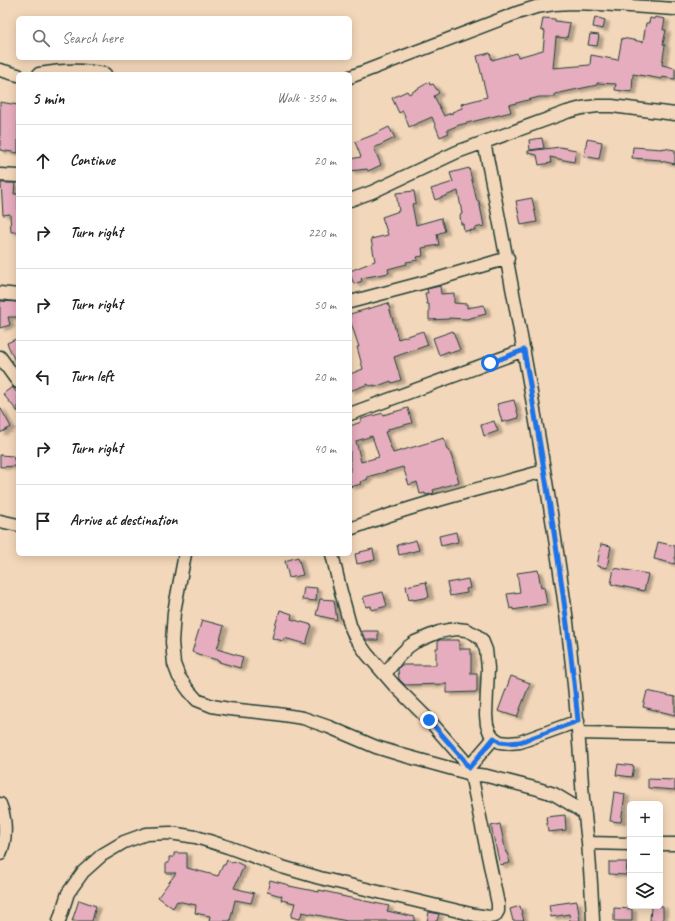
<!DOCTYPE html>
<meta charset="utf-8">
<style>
body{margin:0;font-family:Caveat,sans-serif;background:#f6f6f6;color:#222}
.controls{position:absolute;right:12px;bottom:12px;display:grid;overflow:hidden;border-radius:6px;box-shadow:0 2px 10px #0003}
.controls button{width:36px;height:36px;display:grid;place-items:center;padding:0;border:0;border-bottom:1px solid #e0e0e0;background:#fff;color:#222;font:20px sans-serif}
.stop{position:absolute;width:12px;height:12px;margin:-9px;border:3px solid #1a73e8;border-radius:50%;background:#fff}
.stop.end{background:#1a73e8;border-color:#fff;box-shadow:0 1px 4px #0008}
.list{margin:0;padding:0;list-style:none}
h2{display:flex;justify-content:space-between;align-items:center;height:52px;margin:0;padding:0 16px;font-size:17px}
h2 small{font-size:13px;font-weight:400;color:#767676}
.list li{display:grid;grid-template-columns:26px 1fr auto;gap:12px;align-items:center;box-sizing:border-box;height:72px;padding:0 16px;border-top:1px solid #e0e0e0}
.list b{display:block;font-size:15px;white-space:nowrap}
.list em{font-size:13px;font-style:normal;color:#767676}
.icon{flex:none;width:22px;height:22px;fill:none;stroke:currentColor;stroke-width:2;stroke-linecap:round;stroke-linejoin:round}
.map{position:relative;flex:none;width:675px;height:921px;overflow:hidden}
.search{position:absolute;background:#fff;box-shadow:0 2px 10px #0003;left:16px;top:16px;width:336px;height:44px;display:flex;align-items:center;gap:10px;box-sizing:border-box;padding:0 14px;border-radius:6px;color:#767676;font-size:15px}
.panel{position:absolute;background:#fff;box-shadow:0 2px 10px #0003;left:16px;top:72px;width:336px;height:484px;border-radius:6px}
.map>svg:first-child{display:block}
</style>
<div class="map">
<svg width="675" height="921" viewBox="0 0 675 921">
<defs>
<filter id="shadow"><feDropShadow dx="4.5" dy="2.5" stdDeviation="1" flood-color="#0004"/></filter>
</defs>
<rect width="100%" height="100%" fill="#f3d7ba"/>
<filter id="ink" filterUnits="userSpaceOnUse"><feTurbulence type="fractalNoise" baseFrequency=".025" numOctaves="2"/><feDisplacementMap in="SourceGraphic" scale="8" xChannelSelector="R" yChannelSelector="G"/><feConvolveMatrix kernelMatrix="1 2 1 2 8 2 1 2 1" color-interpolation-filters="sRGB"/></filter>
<g filter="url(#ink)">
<path fill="#e6adbe" stroke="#1f3d34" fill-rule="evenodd" filter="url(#shadow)" d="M595,17L605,20L603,29L593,27Z
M655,17L665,19L663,30H666L663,44L665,45L662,65L675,68V79L662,77V79L633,74L632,92L615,90L616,84L597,83V85L555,94V97H539L509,105L511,112L459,125L447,130L449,133L440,137L432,117L409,127L403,111L399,113L392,98L407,91L409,94L429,82L430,85L433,84L439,93L434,96L444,116L451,113L452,114V112L462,108L461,104L487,97L477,56L490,53L492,60L517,53L518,57L543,50L545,31L541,30L543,18L555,19V21L570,23L567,38L556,37L553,68L590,65L591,55L618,60L622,38L643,42L646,23H649L650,18L654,19Z
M590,34L599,35L597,46L588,45Z
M0,102L18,105V153L0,150Z
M389,127L395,138L374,148L381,165L368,171L367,169L350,171V159L361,157L355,142L373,135Z
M542,138L544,148L530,150L529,140Z
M587,139L602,142L599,159L584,156Z
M560,147L576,150L574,162L550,157L551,163L539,165L537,155L528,153V151Z
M633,147L663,149V148L675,150V164L661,161V160L632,158Z
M469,168L477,201H479L484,226L474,228L475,230L464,231L463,224H461L460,215L462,214L458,191L435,200L431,189L453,182L450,173Z
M1,183H15L14,194H18V232H11L10,214L3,215Z
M414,191L416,203L412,204L416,225L441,218L445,231L437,234L439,245L422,248L423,256L417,257L418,260L406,262L407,264L388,269L389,273L361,278L362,281L354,284L350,274V271L375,261L371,239L388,235L382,217L399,211L396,193Z
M532,198L537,222L521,225L516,201Z
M440,286L441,294L454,293V303L467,304V308L484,305L486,314L466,319L449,318V319L429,320V304H427L425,293H428L427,289Z
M0,301L18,302V317H8L10,325L0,328Z
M388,303L398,339L423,331L428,345L394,357L401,380L392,383L391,381L375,387V385L369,386L368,384L350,391V374L363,369L357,347H359L350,320V314Z
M453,331L460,350L450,353L449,351L439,355L433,338Z
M18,338V368L7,343Z
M12,387L18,394V412L3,394Z
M514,400L519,418L502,422L497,404Z
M0,407L11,427L0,433Z
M408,408L412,423L388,429V431L385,432L393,453L444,438L447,450H449L452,458L459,482L433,490L434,493L426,495L425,493L420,494L417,482L409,485L403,467L367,477L368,479L360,482L361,484L350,487V426L361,422V419L383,413V415ZM372,436L379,457L361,462L356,441Z
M494,421L498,431L484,436L481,425Z
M0,455L13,456L16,466L0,467Z
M456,532L458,542L441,546L439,536Z
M416,540L419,550L399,555L397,545Z
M658,542L675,546V564L654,559Z
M601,544L611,546L607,568L597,566Z
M373,549L375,560L357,564L355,554L361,553L360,552Z
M298,557L303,575L289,578L285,561Z
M614,568L648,574L644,591L611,584Z
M538,570L541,588L544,587L547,604L513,610V608L510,609L507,594L520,592L517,573Z
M468,579L470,588L466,589L467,593L450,596L447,583Z
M426,582L429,597L413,600V599L409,600L406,586Z
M304,587L317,588L316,601L302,600Z
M383,592L387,606L372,610L371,606L366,607L363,597Z
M320,599L334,600L337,620L316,615Z
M280,610L292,614L291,619L312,625L306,644L284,638L283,641L272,638L275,626Z
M202,620L224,626L217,649L243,657L240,668L219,662L220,661L192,652Z
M362,631H378V640H367L362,633Z
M439,640H459V649H471V674H477V692L447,693V684L405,685L399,679L398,669L401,665H436V648H438V641Z
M511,676L530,683L517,717L498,711Z
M647,691L675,697V715L643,707Z
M618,764L634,766L632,777L616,775Z
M648,779L675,780V790L648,788Z
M614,792L625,794L621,822L610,821Z
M565,815L566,830L548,832L546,817Z
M500,824L506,853H507L510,863L500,865L491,826Z
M174,853H187V868L218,876L223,865H225L227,860L233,863L234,861L244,866L234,888L254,893L251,903L235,900L230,921H209L210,916L195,913L196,905L177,901L173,908L158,897L176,873H166V863H169V857H174Z
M609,862H627L626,875L609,874Z
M270,880L289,885V886L319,892V890L341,895V896L389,906L387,911L415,917V921H347L302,912L300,919L291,917L295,903L281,900L282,896L267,892Z
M79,900L96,906L92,921H72Z
M577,901L580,921H570L569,914L551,917L549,905Z
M520,906L524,921H513L510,909Z
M651,906H663V921H650Z
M614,908L632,909V921H614Z
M429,912L439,914L437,921H427Z"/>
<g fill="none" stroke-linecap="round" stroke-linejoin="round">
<defs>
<path id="street" d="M0,70L18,75
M39,74C61,70 83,69 105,74
M350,77L517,13L536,7L554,4L573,3L600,4L675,9
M484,142C515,298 544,455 566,614C574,675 579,737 583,799C585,813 586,828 588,842C590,868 592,895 593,921
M0,175L18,176
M350,200L372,192L457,152L567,112L582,108L598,106H612L675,114
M0,293L18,295
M350,302L437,279L508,258
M0,357L18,382
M350,414L524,350
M0,521L18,525
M350,529C413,505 479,489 544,471
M185,554L174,612L172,642L174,664L179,677L189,691L197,700L212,706L229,709L277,714L303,718L329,727L376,747L402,755L471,774L487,776L538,789L554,794L569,803L585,814
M385,674L398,657L408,647L415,642L439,632L449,630L457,629L466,630L475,634L482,640L486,650L488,668L486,715L487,725L490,733L494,738L500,742L509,743L520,742L578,721
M578,733L675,735
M469,767L494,738
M0,804C6,819 7,839 0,854
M588,843L630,844
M660,844H675
M59,921L68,893L83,872L102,855L124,842L146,834L170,833L196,837L228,847L282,867L320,878L475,915L489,917L495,916L498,911V904L471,774L469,767L463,759L429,720L394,685L367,654L355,637L350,625L340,588L332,554"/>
</defs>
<use href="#street" stroke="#1f3d34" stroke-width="15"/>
<use href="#street" stroke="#f3d7ba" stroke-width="12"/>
</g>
</g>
<g fill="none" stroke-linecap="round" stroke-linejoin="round" filter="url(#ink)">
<path stroke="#1a73e8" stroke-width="5" d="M429,720L463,759L469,768L494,738L500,742L509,743L520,742L578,721C566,596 545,473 524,350L490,363"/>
</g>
</svg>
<div class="controls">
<button>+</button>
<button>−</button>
<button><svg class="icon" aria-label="layers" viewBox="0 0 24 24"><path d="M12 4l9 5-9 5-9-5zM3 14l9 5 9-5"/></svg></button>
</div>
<div class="stop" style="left:490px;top:363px"></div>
<div class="stop end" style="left:429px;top:720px"></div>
<div class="search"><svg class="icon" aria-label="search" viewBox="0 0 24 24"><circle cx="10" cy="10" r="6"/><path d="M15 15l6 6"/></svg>Search here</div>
<section class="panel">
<h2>5 min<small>Walk · 350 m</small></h2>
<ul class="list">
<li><svg class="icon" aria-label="ahead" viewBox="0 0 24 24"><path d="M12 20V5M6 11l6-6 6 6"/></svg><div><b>Continue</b></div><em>20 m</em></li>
<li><svg class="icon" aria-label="right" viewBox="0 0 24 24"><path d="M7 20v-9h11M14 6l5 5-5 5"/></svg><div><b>Turn right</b></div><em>220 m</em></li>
<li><svg class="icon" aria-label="right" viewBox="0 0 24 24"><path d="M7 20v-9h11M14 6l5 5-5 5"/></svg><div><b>Turn right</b></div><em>50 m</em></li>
<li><svg class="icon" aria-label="left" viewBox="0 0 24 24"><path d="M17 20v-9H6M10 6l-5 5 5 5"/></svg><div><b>Turn left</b></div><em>20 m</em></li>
<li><svg class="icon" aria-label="right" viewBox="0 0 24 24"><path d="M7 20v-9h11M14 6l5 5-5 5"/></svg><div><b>Turn right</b></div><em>40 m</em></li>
<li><svg class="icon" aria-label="arrive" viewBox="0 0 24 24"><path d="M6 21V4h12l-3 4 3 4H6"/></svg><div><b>Arrive at destination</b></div></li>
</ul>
</section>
</div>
